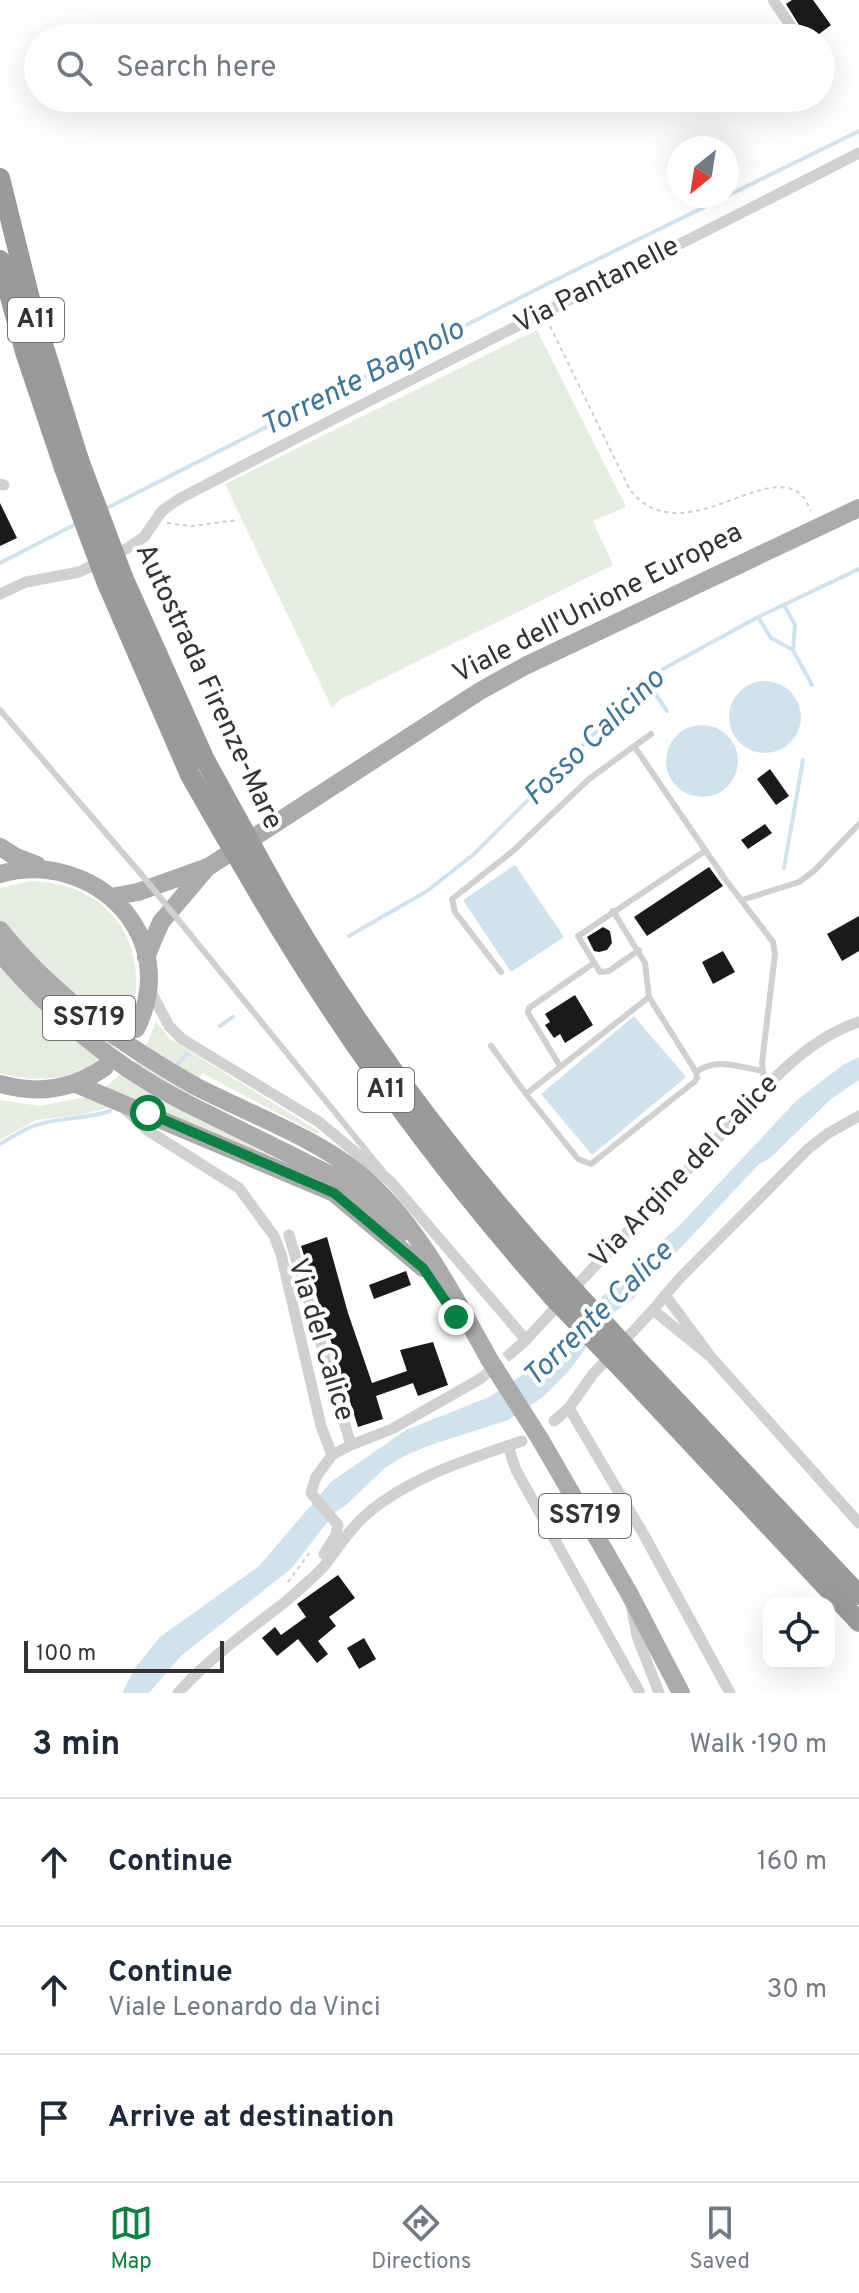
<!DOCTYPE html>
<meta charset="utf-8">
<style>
body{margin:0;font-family:Overpass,sans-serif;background:#f2f2f3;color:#1f2937}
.controls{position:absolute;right:24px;bottom:24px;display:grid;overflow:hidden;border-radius:16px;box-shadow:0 8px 32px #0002}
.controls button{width:72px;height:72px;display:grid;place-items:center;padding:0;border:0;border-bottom:2px solid #e0e1e3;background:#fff;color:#1f2937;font:40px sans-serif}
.compass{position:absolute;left:667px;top:136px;width:72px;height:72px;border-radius:50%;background:#fff;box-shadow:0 8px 32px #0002;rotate:210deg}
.scale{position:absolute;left:24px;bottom:20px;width:200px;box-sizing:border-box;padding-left:8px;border:4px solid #333;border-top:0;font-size:22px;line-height:28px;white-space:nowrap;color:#333;-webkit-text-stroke:6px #fff;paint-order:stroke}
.stop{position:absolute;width:24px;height:24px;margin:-18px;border:6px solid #0b8043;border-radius:50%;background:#fff}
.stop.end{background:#0b8043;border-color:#fff;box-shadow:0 2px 8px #0008}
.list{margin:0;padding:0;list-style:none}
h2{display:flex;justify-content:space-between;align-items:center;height:104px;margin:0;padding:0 32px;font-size:34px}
h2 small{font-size:26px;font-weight:400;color:#747a83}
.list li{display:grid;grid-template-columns:52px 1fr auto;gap:24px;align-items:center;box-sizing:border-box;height:128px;padding:0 32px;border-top:2px solid #e0e1e3}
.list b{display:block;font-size:30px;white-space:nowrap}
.list p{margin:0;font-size:26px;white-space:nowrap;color:#747a83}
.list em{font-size:26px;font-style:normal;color:#747a83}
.icon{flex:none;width:44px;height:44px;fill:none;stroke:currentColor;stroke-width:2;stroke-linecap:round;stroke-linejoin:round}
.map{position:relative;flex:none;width:859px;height:1693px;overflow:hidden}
.search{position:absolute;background:#fff;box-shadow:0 8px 32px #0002;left:24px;right:24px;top:24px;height:88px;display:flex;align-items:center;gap:20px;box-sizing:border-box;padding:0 28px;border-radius:44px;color:#747a83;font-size:30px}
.sheet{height:488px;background:#fff}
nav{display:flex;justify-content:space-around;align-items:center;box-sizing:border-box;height:112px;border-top:2px solid #e0e1e3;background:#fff;font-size:22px;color:#747a83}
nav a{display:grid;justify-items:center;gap:4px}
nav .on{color:#0b8043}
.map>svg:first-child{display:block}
</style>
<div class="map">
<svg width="859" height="1693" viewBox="0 0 859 1693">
<rect width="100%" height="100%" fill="#fff"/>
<path fill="#e6ecdf" d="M537,330L626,507L593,521L613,565L339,700L332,708L225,484Z
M31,881C190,885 160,1118 0,1073V888Z
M156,1021L170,1039L183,1047L320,1132L317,1134L202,1073L182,1111L296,1168L105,1087L135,1062L148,1042Z
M86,1097L111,1107L79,1115L36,1120L0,1140V1100L40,1106Z"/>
<path fill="#cfe2ee" d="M729 717a36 36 0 1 1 72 0a36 36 0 1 1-72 0Z
M666 761a36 36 0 1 1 72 0a36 36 0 1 1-72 0Z
M515,865L564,937L511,972L463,900Z
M634,1016L686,1077L592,1155L541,1094Z
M859,1057V1080L831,1099L770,1158L759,1164L646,1285L630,1302L611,1314L568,1372L543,1397L508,1420L431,1445L404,1456L385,1468L345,1506L335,1512L292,1568L181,1656L149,1693H122L135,1668L160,1637L259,1566L332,1481L406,1430L489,1397L524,1374L636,1263L679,1226L797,1100L843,1065Z"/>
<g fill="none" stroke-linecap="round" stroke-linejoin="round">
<path stroke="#cfe2ee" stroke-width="4" d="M727,196L859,131
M105,509L547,284L727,196
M0,563L76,524
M784,605L795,625L793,650
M758,617L771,638L793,650L812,685
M647,682L667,711
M784,868L803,760
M349,936L427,891L473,855L632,696L663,669L758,617L859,569
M220,1026L233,1017
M174,1068L187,1054
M142,1102L152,1092
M0,1144C13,1137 26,1127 40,1124C64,1117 87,1119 110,1111"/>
</g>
<path fill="#1a1a1a" d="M792,0H813L831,25L814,38H807L786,4Z
M0,503L17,538L0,546Z
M770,769L789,796L776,805L757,779Z
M765,824L772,833L748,849L741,840Z
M709,867L723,886L647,936L634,917Z
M859,916V951L842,961L827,934Z
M603,927L610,931L612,943L607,950L599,952L594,951L587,937Z
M723,951L735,972L713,984L702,962Z
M575,995L593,1025L565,1043L560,1034L554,1038L545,1025L550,1022L545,1014Z
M327,1237L348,1313L372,1383L407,1371L400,1350L433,1342L448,1385L418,1396L413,1383L376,1396L383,1419L358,1427L301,1246Z
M406,1271L411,1285L374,1299L369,1285Z
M338,1575L355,1598L329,1617L336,1626L318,1641L328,1654L317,1663L298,1639L277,1656L262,1638L275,1627L281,1635L306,1617L297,1604Z
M364,1638L376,1659L359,1669L347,1648Z"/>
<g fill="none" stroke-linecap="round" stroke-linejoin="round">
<path stroke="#d6d6d6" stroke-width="11" stroke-dasharray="11 5.5" stroke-linecap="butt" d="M480,1379L510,1354"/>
<path stroke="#cdcdcd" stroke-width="2" stroke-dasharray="4 4" stroke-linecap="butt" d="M550,326L630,490C679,551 757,469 796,491C804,495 807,503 811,511
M167,523L192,526L239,520
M288,1582L310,1552"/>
<path stroke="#d0d0d0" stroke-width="6" d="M0,710L141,874
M634,746L725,879L773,942L775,954L762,1063L765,1089
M742,900L799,882L814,871L859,824
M613,911L645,963L649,997
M176,917L382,1170
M639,950L609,971L600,972L578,936L705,851
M501,972L455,912L452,899L513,851L589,779L651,734
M491,1046L526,1094
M560,1066L528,1013L529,1008L594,963
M696,1072L649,997L526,1094L578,1159L591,1164L694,1082L697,1078L696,1072C717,1057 738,1067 763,1071"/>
<path stroke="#d0d0d0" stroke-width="11" d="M773,0L799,38
M0,484L4,485
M0,594L26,582L79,572L126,549L144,537L162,511L179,499C404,381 633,269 859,153
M149,988L169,1026L182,1039L319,1122L391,1182L526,1340
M124,1108L147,1130L239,1188L274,1236L281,1254L321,1426L332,1455
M289,1235L351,1445
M653,1310L711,1357L665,1295
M510,1354L526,1340C583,1277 643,1216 702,1155C747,1109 796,1042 859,1022
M711,1357L859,1523
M569,1408L644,1535L730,1693
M554,1421L569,1408L593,1374L653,1310L678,1280L808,1149L827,1134L859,1116
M508,1446L516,1470L640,1693
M324,1554L336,1535L338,1525L311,1493L316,1477L332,1455L351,1445L392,1429L480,1379
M632,1609L637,1636L659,1693
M178,1693C210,1657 247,1632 285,1602C296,1592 316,1576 325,1565C339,1547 350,1528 368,1513C412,1476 469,1459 522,1441"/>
<path stroke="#ababab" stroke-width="18" d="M0,847L16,857L37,865
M0,874C94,848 183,937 136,1029
M111,897L138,892L208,867L480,691L525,666L859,508
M146,957L161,922L206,869
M0,1084C38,1095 72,1090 105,1067
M76,1084L334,1193L423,1268
M195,1086C245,1112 316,1138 358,1173C413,1217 455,1297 489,1359
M186,1103L345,1182L370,1201L399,1235
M540,1439L629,1593L681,1693"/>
<path stroke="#9a9a9a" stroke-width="20" d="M0,178L34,315L79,460
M0,260L25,352L64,468
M123,577L205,760L238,820
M106,581L190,775L222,831
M258,857C342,1012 448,1153 567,1283
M243,866C331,1020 435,1164 553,1297
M633,1355L859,1595
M622,1369L859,1622"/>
<path stroke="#d0d0d0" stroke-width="6" d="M141,874L176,917"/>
<path stroke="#ababab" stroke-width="18" d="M0,930C54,997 121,1044 195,1086
M0,953C53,1016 112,1065 186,1103
M489,1359L540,1439"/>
<path stroke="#9a9a9a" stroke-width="20" d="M79,460L123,577
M64,468L106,581
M238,820L258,857
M222,831L243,866
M567,1283L633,1355
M553,1297L622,1369"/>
</g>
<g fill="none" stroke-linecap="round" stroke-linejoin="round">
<path stroke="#0b8043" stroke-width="10" d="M148,1113L334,1193L423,1268L456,1317"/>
</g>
<g text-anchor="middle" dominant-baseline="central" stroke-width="8" stroke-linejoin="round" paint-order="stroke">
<g fill="#fff" stroke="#707070" stroke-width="2">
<rect x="8" y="298" width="56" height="44" rx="6"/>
<rect x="43" y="996" width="92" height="44" rx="6"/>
<rect x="358" y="1068" width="56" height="44" rx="6"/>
<rect x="539" y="1494" width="92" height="44" rx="6"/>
</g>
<g font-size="26" font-weight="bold" fill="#333">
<text x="36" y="320">A11</text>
<text x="89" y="1018">SS719</text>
<text x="386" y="1090">A11</text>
<text x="585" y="1516">SS719</text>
</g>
<g font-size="28" fill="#333" stroke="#fff">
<text transform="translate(597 286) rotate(-27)">Via Pantanelle</text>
<text transform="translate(598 604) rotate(-27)">Viale dell'Unione Europea</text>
<text transform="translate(208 687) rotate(65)">Autostrada Firenze-Mare</text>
<text transform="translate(685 1172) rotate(-46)">Via Argine del Calice</text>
<text transform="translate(320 1340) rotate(73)">Via del Calice</text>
</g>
<g font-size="30" font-style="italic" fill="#3f7597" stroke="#fff">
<text transform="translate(363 379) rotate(-27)">Torrente Bagnolo</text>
<text transform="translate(595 738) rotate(-44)">Fosso Calicino</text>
<text transform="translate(599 1315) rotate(-44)">Torrente Calice</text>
</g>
</g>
</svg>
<div class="controls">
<button><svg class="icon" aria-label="locate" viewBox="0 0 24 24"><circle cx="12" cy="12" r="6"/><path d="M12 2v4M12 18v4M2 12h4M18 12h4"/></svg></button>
</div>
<svg class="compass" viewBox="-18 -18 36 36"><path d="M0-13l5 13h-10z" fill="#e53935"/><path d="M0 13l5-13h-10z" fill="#747a83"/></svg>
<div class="scale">100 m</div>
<div class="stop" style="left:148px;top:1113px"></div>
<div class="stop end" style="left:456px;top:1317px"></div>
<div class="search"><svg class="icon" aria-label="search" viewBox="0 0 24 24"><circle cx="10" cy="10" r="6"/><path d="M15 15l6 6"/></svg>Search here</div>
</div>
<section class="sheet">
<h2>3 min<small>Walk · 190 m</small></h2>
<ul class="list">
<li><svg class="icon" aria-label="ahead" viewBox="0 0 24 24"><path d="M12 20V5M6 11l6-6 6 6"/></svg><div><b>Continue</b></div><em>160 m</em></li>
<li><svg class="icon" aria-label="ahead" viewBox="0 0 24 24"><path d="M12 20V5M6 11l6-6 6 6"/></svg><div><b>Continue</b><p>Viale Leonardo da Vinci</p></div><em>30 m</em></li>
<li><svg class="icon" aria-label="arrive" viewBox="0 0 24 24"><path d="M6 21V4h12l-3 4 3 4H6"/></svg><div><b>Arrive at destination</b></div></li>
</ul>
</section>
<nav>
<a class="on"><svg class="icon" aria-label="map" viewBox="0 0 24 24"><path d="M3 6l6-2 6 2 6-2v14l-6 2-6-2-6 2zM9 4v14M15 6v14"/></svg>Map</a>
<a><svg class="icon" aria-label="directions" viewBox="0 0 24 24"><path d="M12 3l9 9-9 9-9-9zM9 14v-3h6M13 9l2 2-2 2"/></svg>Directions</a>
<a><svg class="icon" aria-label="saved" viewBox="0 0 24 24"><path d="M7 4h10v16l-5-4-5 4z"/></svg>Saved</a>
</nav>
